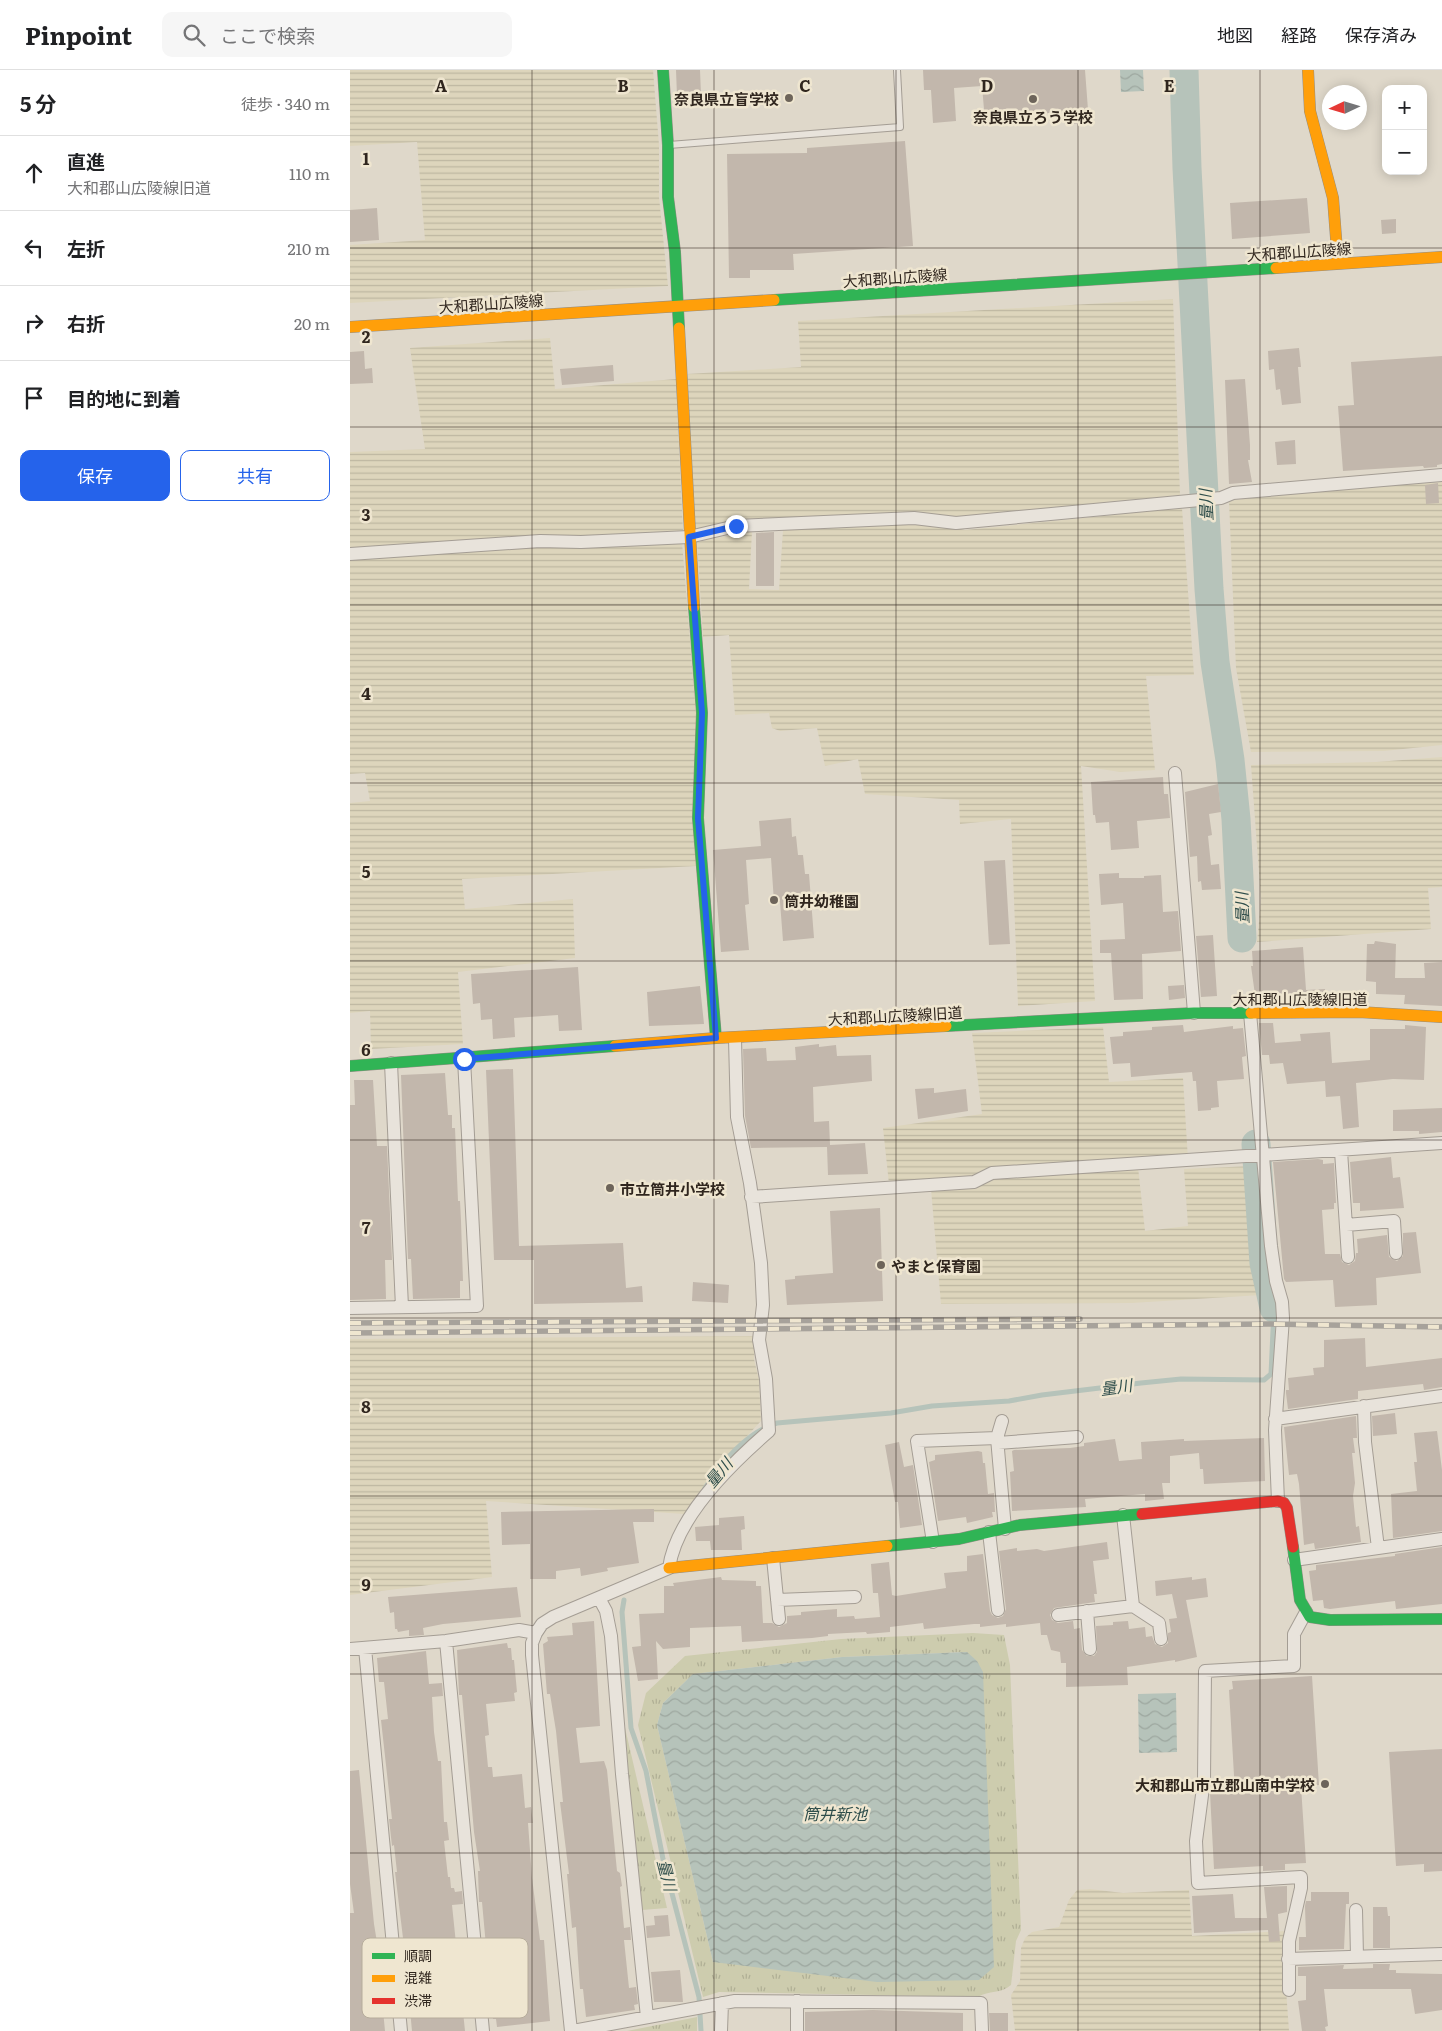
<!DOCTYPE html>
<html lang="ja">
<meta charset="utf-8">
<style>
body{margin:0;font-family:Literata,"Noto Sans JP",serif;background:#f6f6f6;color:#202124}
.controls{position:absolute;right:15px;top:15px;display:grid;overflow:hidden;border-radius:10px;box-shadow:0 2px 12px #0003}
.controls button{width:45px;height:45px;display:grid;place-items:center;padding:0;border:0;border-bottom:1px solid #e0e0e0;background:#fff;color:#202124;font:25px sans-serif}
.compass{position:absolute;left:972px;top:15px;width:45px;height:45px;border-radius:50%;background:#fff;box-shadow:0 2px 12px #0003;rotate:266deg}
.stop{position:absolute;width:15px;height:15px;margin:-11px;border:4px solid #2563eb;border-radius:50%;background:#fff}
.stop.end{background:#2563eb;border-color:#fff;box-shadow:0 1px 5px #0008}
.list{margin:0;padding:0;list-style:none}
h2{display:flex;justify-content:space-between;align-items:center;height:65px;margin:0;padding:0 20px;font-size:21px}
h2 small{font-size:16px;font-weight:400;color:#757577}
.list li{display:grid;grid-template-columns:32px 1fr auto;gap:15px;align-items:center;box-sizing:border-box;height:75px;padding:0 20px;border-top:1px solid #e0e0e0}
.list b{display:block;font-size:19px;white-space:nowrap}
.list p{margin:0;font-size:16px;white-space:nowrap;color:#757577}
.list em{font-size:16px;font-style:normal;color:#757577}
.actions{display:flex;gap:10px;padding:15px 20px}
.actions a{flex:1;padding:11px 0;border:1px solid #2563eb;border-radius:10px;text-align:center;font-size:18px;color:#2563eb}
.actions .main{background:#2563eb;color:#fff}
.icon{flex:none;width:28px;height:28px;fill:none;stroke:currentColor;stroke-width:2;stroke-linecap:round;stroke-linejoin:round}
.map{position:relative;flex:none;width:1092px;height:1961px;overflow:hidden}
header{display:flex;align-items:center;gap:30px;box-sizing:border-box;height:70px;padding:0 25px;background:#fff;border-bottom:1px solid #e0e0e0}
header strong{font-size:24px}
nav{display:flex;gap:28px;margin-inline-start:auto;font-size:18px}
.search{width:350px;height:45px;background:#f6f6f6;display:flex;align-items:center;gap:12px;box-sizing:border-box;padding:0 18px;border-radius:10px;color:#757577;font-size:19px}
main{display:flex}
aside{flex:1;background:#fff}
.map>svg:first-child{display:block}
</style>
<header>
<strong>Pinpoint</strong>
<div class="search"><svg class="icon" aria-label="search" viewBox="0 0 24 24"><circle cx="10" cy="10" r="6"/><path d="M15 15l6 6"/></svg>ここで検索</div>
<nav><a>地図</a><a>経路</a><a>保存済み</a></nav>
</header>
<main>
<aside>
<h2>5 分<small>徒歩 · 340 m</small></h2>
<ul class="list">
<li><svg class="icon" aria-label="ahead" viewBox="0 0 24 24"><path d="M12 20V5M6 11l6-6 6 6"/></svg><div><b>直進</b><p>大和郡山広陵線旧道</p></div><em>110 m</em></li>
<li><svg class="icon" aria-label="left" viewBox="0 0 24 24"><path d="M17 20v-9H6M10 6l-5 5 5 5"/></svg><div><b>左折</b></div><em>210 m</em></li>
<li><svg class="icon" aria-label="right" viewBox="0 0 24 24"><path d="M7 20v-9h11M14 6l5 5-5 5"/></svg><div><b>右折</b></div><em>20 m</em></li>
<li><svg class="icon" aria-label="arrive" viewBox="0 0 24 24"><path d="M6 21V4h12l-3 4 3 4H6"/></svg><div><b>目的地に到着</b></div></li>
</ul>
<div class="actions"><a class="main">保存</a><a>共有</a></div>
</aside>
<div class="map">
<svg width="1092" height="1961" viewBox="0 0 1092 1961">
<defs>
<pattern id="farmland-rules" width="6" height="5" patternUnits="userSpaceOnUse" patternTransform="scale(1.25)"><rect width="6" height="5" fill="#ddd5bc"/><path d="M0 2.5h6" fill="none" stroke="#beb7a1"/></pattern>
<pattern id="grass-tufts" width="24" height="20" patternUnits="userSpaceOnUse" patternTransform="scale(1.25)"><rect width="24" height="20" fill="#cdccae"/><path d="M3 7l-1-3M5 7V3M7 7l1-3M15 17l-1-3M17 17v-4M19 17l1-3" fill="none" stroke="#b0af95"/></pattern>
<pattern id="water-waves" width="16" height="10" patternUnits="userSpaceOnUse" patternTransform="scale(1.25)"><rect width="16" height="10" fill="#b6c3ba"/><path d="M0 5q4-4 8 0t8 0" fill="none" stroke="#9da79f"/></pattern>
</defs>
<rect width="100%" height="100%" fill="#dfd8ca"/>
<path fill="url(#farmland-rules)" d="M0,0H303L309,75V127L318,216L0,233V175L75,170L67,72L0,76Z
M823,229L830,425L606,447L344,459L337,304L451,297L448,251Z
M200,268L205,319L326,309L333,461L231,466L189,465L0,478V382L75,379L60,278Z
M1092,412V675L1034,681L901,682L886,598L879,431L933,423Z
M832,438L844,605L796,606L805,700L770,702L731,696L745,931L668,936L661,749L610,754L609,730L515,724L508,689L475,696L467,658L430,661L422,658L419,643L385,645L379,565L353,567L347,472L402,461L399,519L429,520L433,460L549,454L593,455L615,460Z
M332,472L346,644V796L112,809L115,839L223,829L225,888L108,902L113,974L21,979L20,941L0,943V733L20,731L15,703L0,704V489L191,476Z
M1092,687V817L1078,818L1081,859L907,872L911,830L901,695L1026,692Z
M753,957L759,1012L833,1008L838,1090L788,1097L795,1161L838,1156L834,1099L902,1096L911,1225L782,1233L591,1234L581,1119L539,1114L533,1058L632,1044L622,963Z
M405,1266L404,1289L409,1310L411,1351L363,1403L334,1444L136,1431L142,1507L0,1525V1269Z
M740,1819L773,1823L839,1820L842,1866L936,1861L933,1877L939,1961H665L661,1925L670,1911L671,1878L675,1868L682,1862L709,1857L719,1830L727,1820Z"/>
<path fill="url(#grass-tufts)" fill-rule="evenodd" d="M623,1563L654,1565L660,1595L671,1860L666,1871L661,1915C651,1924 639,1920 628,1927L369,1922L353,1927L288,1655L296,1623L335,1586L491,1569ZM617,1582L363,1892L307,1655L313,1633L343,1604L492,1587Z
M272,1645L317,1838L292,1840Z
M347,1947V1961H277Z"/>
<path fill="url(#water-waves)" d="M770,0H793L794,21L771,22Z
M617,1582L627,1591L633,1602L644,1897L629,1910L527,1912L363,1892L307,1655L313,1633L343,1604L492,1587Z
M826,1623L827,1682L789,1683L788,1624Z"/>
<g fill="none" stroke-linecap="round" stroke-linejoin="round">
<path stroke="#b6c3ba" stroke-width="5" d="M355,1418C372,1392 397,1362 427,1353L541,1343L582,1336L659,1331L692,1325L791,1313L831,1309L914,1310L921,1304L924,1238
M274,1530L272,1542L281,1658L296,1701L313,1789L349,1927L351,1961"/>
<path stroke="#b6c3ba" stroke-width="29" d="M834,0L837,98L859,519L865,592L880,690L886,749L892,868
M906,1074L914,1193L924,1238"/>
</g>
<path fill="#c2b7ac" d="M326,0H350L351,25L327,26Z
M573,0H735L739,53L715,54L714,42L657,46V50L635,51L632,16L604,18L606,51L583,53L581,20H574Z
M555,71L563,176L443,184L444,200H400V208H379L377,84L457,83V78Z
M957,128L960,163L882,169L880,133Z
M27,138L29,170L0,172V140Z
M1046,149V163L1032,164L1031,150Z
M949,278L951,297H948L951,333L932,335L930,319L926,320L924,299L919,300L918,281Z
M14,281L15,299L22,298L23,313L0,314V282Z
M1092,286V394L1087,395V397L1074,398L1073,396L993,401L988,336L1004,335L1001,292Z
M263,295L264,311L212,315L210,299Z
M895,309L900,375V390H898L902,412L879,414L875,310Z
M945,370L946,394L927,395L925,372Z
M1088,413L1089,433L1076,434L1075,415Z
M424,462V516H406V463Z
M813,707L814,724H818L820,748L787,751L789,778L761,780L759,752L746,753L745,745H743L741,712Z
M868,714L871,742L859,744L862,765L858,766L861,795L869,794L871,819L852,820L851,811L848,812L847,786L840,787L835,722Z
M441,748L442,767L446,766L448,785H453L455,804H459L464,868L433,871L430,832H424L421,788L396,790L399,834L395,835L399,880L371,882L363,780L411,776L409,751Z
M655,790L660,874L639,875L634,791Z
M769,803V808H794V806L811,805L813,842L828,841L831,881L792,884L793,929L764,930L761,883H750V870L775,869L773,833L751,835L749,804Z
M863,865L867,926L851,927L846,866Z
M1025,871L1046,874L1045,908H1075L1074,893L1092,892V936L1054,934L1055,925L1026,924V912L1016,911L1017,874H1024Z
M953,877L956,920L975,919L976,932H906L901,896H903L902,881Z
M228,897L232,960L209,961L208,945L164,948L165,967L143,969L142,949L131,950L130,933L123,934L121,904Z
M834,915L835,928L819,930L818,916Z
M350,916L354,954L299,956L297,922Z
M909,953H923L925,973L951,971L950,964L980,962L982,993L1020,990V959H1055V955L1076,957L1074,1010L1043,1009L1006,1013L1009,1057L993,1059L990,1026L976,1027L975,1011L937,1014L933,993L920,994L919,985H912Z
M833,955L834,962L883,956V959L893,958L896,986L892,987L894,1009L867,1011L869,1037L861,1038V1040L848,1041L846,1011H843L842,1002L781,1007L780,993L763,994L760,967L773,966V962L802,960V957Z
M469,974V977L486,975L487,986L521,985L522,1011L463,1017L464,1052L479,1051L480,1075L515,1073L518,1104L478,1105L477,1077L401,1078L395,1046L393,979L416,978L417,991L446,990L445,977Z
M163,999L169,1176L273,1173L276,1218L292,1216L293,1232L184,1234V1190H144L136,1000Z
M95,1003L98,1045H102V1058H105L108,1131H110L111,1151L113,1211H110V1228L63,1229L61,1189H58L51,1005Z
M4,1010H23L27,1076H37L42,1190H35L36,1229L0,1230V1035H5Z
M584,1018V1023L616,1019L618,1041L568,1049L565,1019Z
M1092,1038V1062L1069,1064V1061H1043V1040Z
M1041,1087L1043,1108L1050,1107L1054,1138L1010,1141V1133H1003L1000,1092Z
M968,1089L973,1090V1094L984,1093L986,1133H984V1139L972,1140L975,1184H990L992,1192L999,1195L1005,1191L1006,1183H1008L1007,1169L1037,1165L1039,1187L1047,1191L1053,1186V1163L1066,1162L1071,1203L1026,1208L1027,1235L985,1237L983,1210L936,1212L934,1209L923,1092Z
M530,1138L533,1231L437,1235L435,1210L445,1209V1206L483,1203L480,1141Z
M343,1212L379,1215L378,1233L342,1231Z
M1015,1268L1016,1297L1092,1288V1317L1074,1320L1073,1314L1008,1321V1329L938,1339L936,1323V1320H939L938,1308L964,1305L963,1298L974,1297V1270Z
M1045,1343L1047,1364L1023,1366L1022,1346Z
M1006,1346L1007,1368H1003L1005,1383H1002L1005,1413L1003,1426L1006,1457L1009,1456L1011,1472L965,1479L964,1473L954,1475L949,1414L947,1404L939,1405L934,1357Z
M1087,1361L1092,1400V1461L1043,1468L1041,1424L1067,1421L1064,1392H1067L1064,1363Z
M914,1368L915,1411L854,1414L853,1399H850L849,1383L820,1386V1413H812L814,1429L795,1431V1424L735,1429L736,1437L662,1441L660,1402L664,1401L662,1381L664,1380L720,1378L734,1376V1373L765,1369L769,1391L792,1389L791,1372L834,1369V1371Z
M549,1372L554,1397L563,1395L572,1455L550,1458L548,1432H545L535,1375Z
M628,1381L632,1382L633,1393H635L638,1424L644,1423L645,1442H642L643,1447L617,1453L616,1447L588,1451L579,1392L585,1390V1385Z
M304,1439V1452H283L289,1493L257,1498L258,1501L231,1506L230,1498L206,1501V1509H180V1474L152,1475L151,1442Z
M394,1446L395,1459L391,1460L392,1480H361L360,1471H346L345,1457L369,1455V1448Z
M757,1472L759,1489L743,1491L747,1524H744L745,1532L704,1538L700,1545L702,1550L708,1553L723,1551L724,1559L730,1558L732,1580L737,1586H744L747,1582L746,1556L763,1555V1552L778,1551L779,1559L795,1557L796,1567L802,1566L805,1574L812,1577L818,1573V1563L821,1562L819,1549L827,1548L822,1524L806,1526L805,1511L842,1507V1510L856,1508L858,1527L836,1530L847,1587L825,1592V1590L777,1597L778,1615L716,1617V1593H711L710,1582L701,1580L697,1565H691L690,1553L656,1557V1554L630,1557V1554H624L574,1559L573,1553L540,1557V1562L517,1564L516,1562L478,1564V1566L462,1568L392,1572L391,1556L340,1558V1577L313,1579L306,1571L308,1609L288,1611L282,1577L291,1576L289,1544L314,1543V1516H324L323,1513L371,1507L372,1510L406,1511V1516H411L413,1553H422L429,1557L437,1553V1546L451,1545V1542L487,1539V1547L504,1546L505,1549L530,1547L528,1523H523L521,1494L539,1492L542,1525L546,1526L596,1518L594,1503L617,1501V1486L633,1484L640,1541L642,1545L648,1548L653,1546L656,1539L649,1481L667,1478V1481L687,1479L694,1481Z
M1092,1477V1534L1046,1539L1045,1531L980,1539L974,1538L973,1530L963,1531L959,1501L966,1500V1495L1045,1486V1484Z
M167,1517L171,1547L93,1554L73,1558L74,1565L59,1566V1560L48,1562L47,1559H45L44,1542L40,1543L38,1527Z
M244,1551L250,1656L226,1658L230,1693L254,1691L257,1700L267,1801L270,1803L272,1816L270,1817L274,1858L280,1857L281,1870H274L279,1918L286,1917L288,1934L284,1935L285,1940L236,1947L233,1919H230L226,1857L222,1858L217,1804H219L210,1732H213L206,1661L200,1624H197L193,1574L198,1571L197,1567L223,1565L222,1553Z
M157,1573L158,1578H161L162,1590H164L167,1622L164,1623L165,1631L136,1634L139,1665L135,1666L138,1697H142L143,1707L172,1704L175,1738L181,1737L183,1753H178L182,1808L190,1870H194L200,1951L147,1957L146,1949H143L142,1932H146L142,1891H140V1886L137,1887L132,1832H129L128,1801H130L124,1762L112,1625H109L107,1580Z
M76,1581L79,1614L92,1613L93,1626L82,1627L84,1662L88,1691H91L94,1752H97L99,1770L94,1771L98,1807H100L101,1818H104L105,1822L112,1821L113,1834L102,1835L115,1961H62L56,1897L60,1896L57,1868H53L45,1802H47L44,1775L42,1776L39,1749H42L31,1650L38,1649L34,1612H29L27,1588Z
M962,1606L969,1715L951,1716L956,1793L935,1794V1800L913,1801V1796L864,1799L860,1723L885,1722L879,1620L883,1619L882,1611Z
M1092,1679V1801L1074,1802V1794L1046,1796L1039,1682Z
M9,1700L24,1854L33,1909H30L35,1961H0V1843H4L0,1814V1701Z
M937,1816V1842L928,1844L930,1871L919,1872L918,1860L844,1863L842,1826L883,1824L885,1848H917L914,1817Z
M961,1822H999V1834H996L994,1879L949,1880V1867H956L955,1836L956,1831H961Z
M1023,1837H1037L1038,1846H1040V1878H1023Z
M318,1845L320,1866L297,1868L296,1856L305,1855L304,1846Z
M1023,1894H1040L1039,1900H1046V1903L1092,1904V1940L1065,1944L1061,1919H974L978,1956L975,1957L976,1961H952L948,1931L956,1930V1906H948V1897L994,1895L993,1899L1023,1898Z
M330,1900L333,1932H304L301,1902Z
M523,1940L613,1943V1961H455V1942Z
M639,1943H658V1961H640Z"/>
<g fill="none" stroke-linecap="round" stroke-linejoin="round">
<defs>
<path id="lane" d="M319,75L550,57L547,0"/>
<path id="street" d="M0,484L190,471L231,472L339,467L386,456L564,448L606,453L871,428L883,423L1092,405
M825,703L844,943
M900,943L921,1176L926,1211L932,1232L933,1248L925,1360L928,1431
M41,993L52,1237
M991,1081L998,1187
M401,1127L624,1112L642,1103L1092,1073
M996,1155L1044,1151L1046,1183
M0,1238L127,1236L114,989
M1014,1336L1015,1372L1028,1478
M925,1349L1092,1326
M652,1351L647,1368L655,1459
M648,1373L727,1367
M639,1462L648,1540
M583,1472L567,1371L647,1368
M423,1488L429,1549
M944,1490L1092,1469
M249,1528L256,1541L261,1566L272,1704L297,1947
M427,1530L505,1527
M783,1536L809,1553L811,1569
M737,1541L740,1579
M708,1545L783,1536L773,1445
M96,1571L133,1961
M15,1578L51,1961
M0,1579L96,1571L169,1560L186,1563
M1006,1840L1007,1887
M938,1889L1092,1884
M939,1920V1871L951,1818V1807L848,1813L846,1771L854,1710L855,1601L944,1596V1564L956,1542
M221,1961L182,1585V1573L186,1563L192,1554L203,1547L319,1498C326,1447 382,1393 419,1361L416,1309L409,1270L413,1235L411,1193L400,1113L387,1047L385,969
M223,1961L385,1931L631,1933L632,1961
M371,1961L372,1933
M447,1961V1931"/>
<path id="fast" d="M313,0L318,75V127L325,182L329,258
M424,230L926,198
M344,537L352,643L348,748L366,968
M596,956L844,943H901
M0,996L265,976
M537,1476L609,1469L670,1455L792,1444
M943,1477L950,1530L960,1547L980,1550L1092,1549"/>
<path id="slow" d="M958,0L960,41L983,128L988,194
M926,198L1092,187
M0,257L424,230
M329,258L344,537
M901,943L1009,942L1092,947
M265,976L366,968L596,956
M319,1498L537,1476"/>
<path id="jam" d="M792,1444L928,1431L934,1433L937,1438L943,1477"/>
</defs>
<use href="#lane" stroke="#a49d94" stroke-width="8"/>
<use href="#street" stroke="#a49d94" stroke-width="14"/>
<use href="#fast" stroke="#938d84" stroke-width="12"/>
<use href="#slow" stroke="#938d84" stroke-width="12"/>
<use href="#jam" stroke="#938d84" stroke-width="12"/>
<use href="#lane" stroke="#e8e3db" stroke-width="6"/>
<use href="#street" stroke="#e8e3db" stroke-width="12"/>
<use href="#fast" stroke="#30b455" stroke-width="11"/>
<use href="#slow" stroke="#ff9f0a" stroke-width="11"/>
<use href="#jam" stroke="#e5322d" stroke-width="11"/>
<defs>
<path id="rail" d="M0,1253L730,1249
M0,1263L918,1254L1092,1257"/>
</defs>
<use href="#rail" stroke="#a7a29b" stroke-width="5.5"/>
<use href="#rail" stroke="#efe6d0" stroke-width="4" stroke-dasharray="11" stroke-linecap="butt"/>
</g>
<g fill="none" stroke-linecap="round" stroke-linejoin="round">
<path stroke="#2563eb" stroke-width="6" d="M114,989L366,968L348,748L352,643L339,467L386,456"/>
</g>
<path fill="none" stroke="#30261e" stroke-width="1" stroke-opacity="0.55" d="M182,0V1961M364,0V1961M546,0V1961M728,0V1961M910,0V1961M0,178H1092M0,357H1092M0,535H1092M0,713H1092M0,891H1092M0,1070H1092M0,1248H1092M0,1426H1092M0,1604H1092M0,1783H1092"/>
<g fill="#6d645a" stroke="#efe6d0" stroke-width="2">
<circle cx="439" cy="28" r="5"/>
<circle cx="683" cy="29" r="5"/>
<circle cx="424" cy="830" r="5"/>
<circle cx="260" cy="1118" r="5"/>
<circle cx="531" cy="1195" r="5"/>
<circle cx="975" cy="1714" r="5"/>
</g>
<g text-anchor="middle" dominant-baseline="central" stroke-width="5" stroke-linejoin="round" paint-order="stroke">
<g font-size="15" font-weight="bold" fill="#30261e" stroke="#efe6d0" text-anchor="start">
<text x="429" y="28" text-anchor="end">奈良県立盲学校</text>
<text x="683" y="46" text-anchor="middle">奈良県立ろう学校</text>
<text x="434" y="830">筒井幼稚園</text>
<text x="270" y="1118">市立筒井小学校</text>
<text x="541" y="1195">やまと保育園</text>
<text x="965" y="1714" text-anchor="end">大和郡山市立郡山南中学校</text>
</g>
<g font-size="15" fill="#30261e" stroke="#efe6d0">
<text transform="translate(949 181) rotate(-4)">大和郡山広陵線</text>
<text transform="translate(545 207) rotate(-4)">大和郡山広陵線</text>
<text transform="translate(141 233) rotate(-4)">大和郡山広陵線</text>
<text x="950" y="928">大和郡山広陵線旧道</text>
<text transform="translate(545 945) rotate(-3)">大和郡山広陵線旧道</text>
</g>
<g font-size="16" font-style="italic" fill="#2f4e4b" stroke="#efe6d0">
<text transform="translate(855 435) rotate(-93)">量川</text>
<text transform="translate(891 838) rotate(-93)">量川</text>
<text transform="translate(766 1316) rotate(-8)">量川</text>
<text transform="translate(368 1402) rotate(-50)">量川</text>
<text x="485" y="1743">筒井新池</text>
<text transform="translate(318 1805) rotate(76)">量川</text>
</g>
</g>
<rect x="12" y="1868" width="166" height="80" rx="8" fill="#efe6d0" stroke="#b6ac9b" stroke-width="1"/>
<rect x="22" y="1883" width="23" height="6" fill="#30b455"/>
<rect x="22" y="1905" width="23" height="7" fill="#ff9f0a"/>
<rect x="22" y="1928" width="23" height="6" fill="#e5322d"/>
<g font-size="14" fill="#30261e">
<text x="54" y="1891">順調</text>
<text x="54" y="1913">混雑</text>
<text x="54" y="1936">渋滞</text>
</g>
<g font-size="16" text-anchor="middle" font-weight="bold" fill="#30261e" stroke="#efe6d0" stroke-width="5" stroke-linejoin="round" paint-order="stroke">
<text x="91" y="22">A</text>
<text x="273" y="22">B</text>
<text x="455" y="22">C</text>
<text x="637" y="22">D</text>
<text x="819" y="22">E</text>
<text x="16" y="95">1</text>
<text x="16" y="273">2</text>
<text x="16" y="451">3</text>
<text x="16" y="630">4</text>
<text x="16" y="808">5</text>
<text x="16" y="986">6</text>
<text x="16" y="1164">7</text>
<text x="16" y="1343">8</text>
<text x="16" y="1521">9</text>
</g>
</svg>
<div class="controls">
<button>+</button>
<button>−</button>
</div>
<svg class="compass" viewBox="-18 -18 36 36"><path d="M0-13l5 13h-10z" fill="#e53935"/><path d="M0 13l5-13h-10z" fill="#757577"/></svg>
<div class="stop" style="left:114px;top:989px"></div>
<div class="stop end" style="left:386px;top:456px"></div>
</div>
</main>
